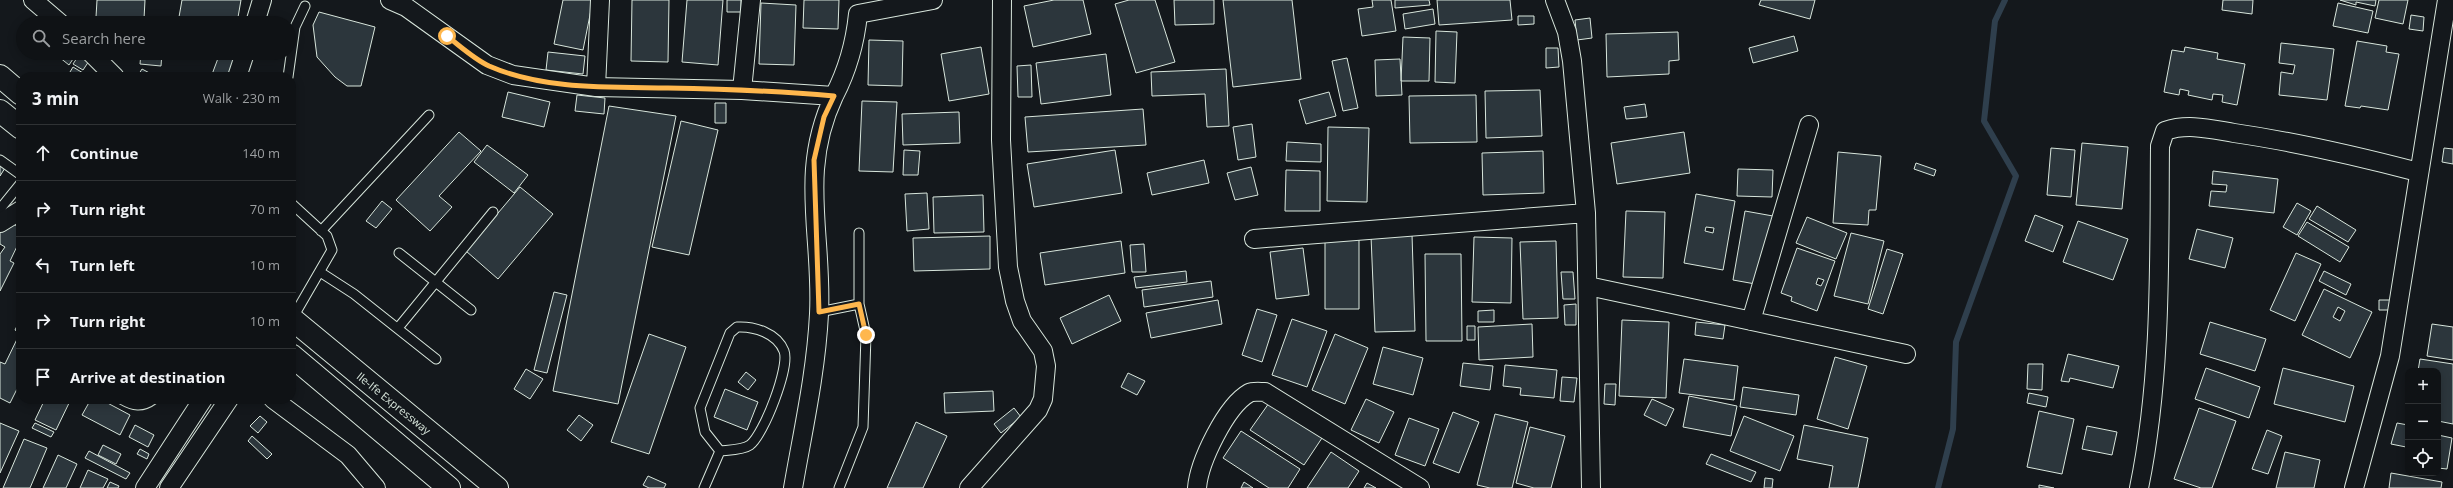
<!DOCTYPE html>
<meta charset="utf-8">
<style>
body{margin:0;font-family:"Open Sans",sans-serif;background:#181b1e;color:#f1f3f6}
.controls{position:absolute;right:12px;bottom:12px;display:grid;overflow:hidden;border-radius:8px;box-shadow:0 2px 10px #0003}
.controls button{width:36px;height:36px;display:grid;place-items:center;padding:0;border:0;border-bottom:1px solid #2f3234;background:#0f1215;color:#f1f3f6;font:20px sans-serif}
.stop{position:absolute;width:12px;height:12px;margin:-9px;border:3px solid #ffb74d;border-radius:50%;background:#fff}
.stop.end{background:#ffb74d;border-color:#fff;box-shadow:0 1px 4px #0008}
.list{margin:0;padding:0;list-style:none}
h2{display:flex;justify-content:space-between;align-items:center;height:52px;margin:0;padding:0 16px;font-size:17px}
h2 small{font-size:13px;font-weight:400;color:#9b9ea0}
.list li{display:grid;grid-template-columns:26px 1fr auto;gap:12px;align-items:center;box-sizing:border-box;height:56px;padding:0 16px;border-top:1px solid #2f3234}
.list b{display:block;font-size:15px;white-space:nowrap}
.list em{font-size:13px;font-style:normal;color:#9b9ea0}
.icon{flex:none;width:22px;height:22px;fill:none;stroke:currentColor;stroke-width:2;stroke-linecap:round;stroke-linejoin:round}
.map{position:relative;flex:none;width:2453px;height:488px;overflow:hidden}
.search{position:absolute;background:#0f1215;box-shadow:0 2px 10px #0003;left:16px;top:16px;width:280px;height:44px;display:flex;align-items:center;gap:10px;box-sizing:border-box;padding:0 14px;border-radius:22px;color:#9b9ea0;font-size:15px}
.panel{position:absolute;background:#0f1215;box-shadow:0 2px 10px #0003;left:16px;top:72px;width:280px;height:332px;border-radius:16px}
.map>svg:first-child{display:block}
</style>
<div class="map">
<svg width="2453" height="488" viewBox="0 0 2453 488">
<rect width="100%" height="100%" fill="#14181c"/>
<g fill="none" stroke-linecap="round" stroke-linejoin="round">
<path stroke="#2f3f4d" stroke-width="6" d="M1938,488L1953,429L1956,342L2016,176L1984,121L1995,21L2005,0"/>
</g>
<path fill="#2c363c" stroke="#d8e6dc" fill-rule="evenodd" d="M97,0H145L144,19L96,17Z
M182,0H241L237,23H214L179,17Z
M563,0H593L583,50L554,44Z
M632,0H669L668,62L631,61Z
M687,0H723L718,65L682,62Z
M727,0H741V12H727Z
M804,0H839L838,29L803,28Z
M1054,0H1083L1091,34L1033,47L1024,6Z
M1129,0H1155L1175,62L1136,73L1115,4Z
M1174,0H1214V24L1175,25Z
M1223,0H1292L1301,79L1233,87Z
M1372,0H1391L1396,31L1362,36L1358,9L1373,7Z
M1395,0H1429L1430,5L1395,8Z
M1437,0H1510L1512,20L1439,25Z
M1761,0H1815L1810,19L1759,5Z
M2223,0H2253L2252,14L2222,10Z
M2340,0H2376L2375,6L2356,2V5Z
M2379,0H2408L2403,24L2375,18Z
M761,3L796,5L794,65L759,64Z
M2338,3L2373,11L2368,33L2333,26Z
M1433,9L1435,24L1405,29L1403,14Z
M319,12L375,27L361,86H347L335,77L317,57L313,25Z
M2411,15L2424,17L2423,31L2409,29Z
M1518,16H1534V24L1518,25Z
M1590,18L1592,38L1577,40L1575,20Z
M1436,31L1457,32L1455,83L1435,82Z
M1678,32L1679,60L1669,61V74L1607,77L1606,34Z
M1794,36L1798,51L1753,63L1749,48Z
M1403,37L1430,38L1429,81H1401Z
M869,40L903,41L902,86L868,85Z
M2357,41L2387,46L2386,52L2399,54L2388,110L2361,106L2360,108L2345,106Z
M2281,43L2334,49L2327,100L2279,95L2281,72L2293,74L2295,65L2279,63Z
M981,47L989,94L949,101L941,54Z
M2185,47L2218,53L2217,59L2245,64L2237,105L2222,102L2223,95L2213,94L2212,100L2188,95L2189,91L2180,89L2179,95L2164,92L2172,50L2184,52Z
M1546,48H1558L1559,67L1546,68Z
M548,52L585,56L583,74L546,70Z
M62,53H77L69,65L59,57Z
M141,53H162L161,66L140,64Z
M166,53H178L177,58L165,56Z
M220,53L238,56L229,77H211Z
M1106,54L1111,95L1041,104L1036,63Z
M79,55L89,61L83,70L73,64Z
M1347,58L1358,108L1343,111L1332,61Z
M1400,59L1402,95L1376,96L1375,60Z
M1031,65L1032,97H1018L1017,66Z
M73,67L83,73L81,77H67Z
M142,69L157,77H137Z
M1226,69L1229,126L1207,127L1205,94L1152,96L1151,72Z
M1540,90L1542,136L1486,138L1485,91Z
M508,92L550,102L544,127L502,117Z
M1329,92L1336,116L1306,124L1299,100Z
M577,95L605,98L604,114L575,111Z
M1476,95L1477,142L1410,143L1409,96Z
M862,101L897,102L893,172L859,171Z
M715,103H726V123H715Z
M1645,104L1647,117L1626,119L1624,107Z
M609,106L676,116L618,404L553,391Z
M1143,109L1146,145L1028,152L1025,117Z
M959,112L960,143L903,145L902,114Z
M681,121L718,130L689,255L652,247Z
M1252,124L1256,157L1238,160L1233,127Z
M1328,127L1369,128L1367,202L1327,201Z
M459,132L481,151L439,196L452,207L430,231L396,200Z
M1684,132L1690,173L1617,184L1611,143Z
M1287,142L1321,144V162L1286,161Z
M2082,143L2128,147L2122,209L2076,205Z
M487,145L528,175L514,193L474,162Z
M2051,148L2075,150L2071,197L2047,195Z
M2444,148L2453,149V164L2442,162Z
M904,150L920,151L918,175H903Z
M1115,150L1122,193L1034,207L1027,164Z
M1543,151L1544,193L1483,195L1482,153Z
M1838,152L1881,156L1876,210H1869L1868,225L1833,223Z
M1204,160L1209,183L1152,195L1147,173Z
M1916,163L1936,170L1934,176L1914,169Z
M0,165L5,168L0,176Z
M1251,167L1258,195L1235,200L1227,173Z
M1738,169L1773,170L1772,197L1737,196Z
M1286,170L1320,171V211H1285Z
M2213,171L2278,179L2274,213L2209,206L2211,191L2226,192L2227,185L2212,184Z
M520,187L553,214L498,279L466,251Z
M927,193L929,229L907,231L905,194Z
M1696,194L1735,201L1723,270L1684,263ZM1706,227L1714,228L1713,233L1705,231Z
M983,195L984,232L934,233L933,197Z
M382,201L392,209L376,228L366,221Z
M2297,203L2311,211L2297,235L2283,227Z
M2317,206L2356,230L2348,242L2309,219Z
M1626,211L1665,212L1663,278L1623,277Z
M1745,211L1773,216L1761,285L1733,280Z
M2035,215L2063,226L2053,252L2025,241Z
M1807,217L1847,233L1836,259L1796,243Z
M5,220L21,228V238L10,261L14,263L0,291V254L5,247L0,244V231Z
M2078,221L2128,239L2113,280L2063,262Z
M2307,222L2349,247L2340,262L2298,236Z
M2197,229L2233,238L2225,268L2189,259Z
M1851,233L1884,241L1868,304L1834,296Z
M1412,234L1415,331L1375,332L1371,236Z
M1325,235H1359V309H1325Z
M990,236V269L914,271L913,238Z
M1474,237L1512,238L1511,303L1472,302Z
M1121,241L1125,273L1045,285L1040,253Z
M1556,241L1558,318L1523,319L1520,242Z
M1144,244L1146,272H1132L1130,245Z
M1303,248L1309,295L1276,299L1270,252Z
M1797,248L1835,261L1817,311L1791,301L1792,297L1781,293ZM1818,278L1824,280L1821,286L1816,284Z
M1887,249L1903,254L1883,314L1868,309Z
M2296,253L2321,264L2295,321L2270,310Z
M1425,254H1461L1462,341H1426Z
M1186,271L1187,282L1136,288L1134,277Z
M2324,271L2351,284L2346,295L2319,281Z
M1561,272H1573L1575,299H1563Z
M1211,281L1213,297L1144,307L1142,290Z
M2324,289L2372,312L2350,358L2302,335ZM2338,307L2345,311L2340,321L2333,317Z
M554,292L567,295L547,373L534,370Z
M1109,295L1121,321L1072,344L1060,318Z
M1218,300L1222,324L1151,338L1146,313Z
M2379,300H2390V310H2379Z
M1576,304V325H1565L1564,305Z
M1257,309L1277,315L1262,362L1242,355Z
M1494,310V322H1478V311Z
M21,318V381L10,403L0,398V362L5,364L20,333L15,330Z
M1292,319L1327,331L1307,387L1272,375Z
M1622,320L1669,322L1666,398L1619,396Z
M1696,322L1725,325L1723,339L1695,335Z
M2210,322L2266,339L2255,371L2200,354Z
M1532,324L1533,357L1479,360L1478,327Z
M2432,324L2453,327V360L2427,356Z
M1467,326H1475V340H1467Z
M649,334L686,347L649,454L611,442Z
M1335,334L1368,348L1345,404L1312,390Z
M1383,347L1423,358L1413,395L1373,384Z
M2068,354L2119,366L2113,388L2070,378L2069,382L2061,381Z
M1835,357L1867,366L1848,429L1817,419Z
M1684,359L1738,366L1734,400L1679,393Z
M2420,359L2453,364V424L2438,421V371H2418Z
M1463,363L1493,366L1490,390L1460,386Z
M2028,364H2043L2042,390L2027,389Z
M1505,365L1557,370L1554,398L1520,395L1521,388L1503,386Z
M2206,368L2260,387L2249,418L2195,399Z
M2283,368L2354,386L2345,422L2274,404Z
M526,369L543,379L530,399L514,389Z
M746,372L756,380L748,390L738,382Z
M1128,373L1145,381L1137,395L1121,387Z
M1562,377L1577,378L1574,402L1560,401Z
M1605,384H1616L1615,405L1604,404Z
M1743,387L1799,395L1796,415L1740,407Z
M725,389L758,402L747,430L714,417Z
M993,391L994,411L945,413L944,393Z
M2029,393L2048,397L2046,407L2027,403Z
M1689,396L1737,406L1731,436L1683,427Z
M45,399H71L56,430L35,420Z
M91,399H100L130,415L120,435L82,415Z
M1366,399L1394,412L1379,443L1351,430Z
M1652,399L1674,409L1666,426L1644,415Z
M1269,403L1322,438L1304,465L1250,430Z
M1014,408L1021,417L1001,433L994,424Z
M2199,408L2236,421L2212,488H2201L2174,479Z
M2039,411L2074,419L2062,474L2027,467Z
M1453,412L1479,422L1459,473L1433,463Z
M1495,414L1528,422L1512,488H1490L1477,485Z
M579,415L593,425L581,441L567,430Z
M260,416L267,422L258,433L250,426Z
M1744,416L1794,436L1780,471L1730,451Z
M1409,418L1439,429L1425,466L1395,455Z
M916,422L947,436L923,488H887Z
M0,423L19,431L0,473Z
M35,423L54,432L51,437L32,428Z
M2397,423L2408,425L2406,447L2391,444Z
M135,425L154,435L148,447L129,437Z
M1804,425L1868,438L1858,488H1829L1833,466L1797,459Z
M2087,426L2117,432L2112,455L2082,449Z
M1530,427L1565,436L1551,488H1534L1516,483Z
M2267,430L2282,436L2268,474L2252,469Z
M1241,431L1300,469L1288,488H1269L1223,458Z
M2438,435L2452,438L2447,469L2438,468Z
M252,436L272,454L267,459L248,441Z
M24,439L47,448L30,488H3Z
M103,445L121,454L116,464L98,455Z
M140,449L149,454L147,459L137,454Z
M89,451L130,473L126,479L85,458Z
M1331,452L1359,471L1348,488H1307Z
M2285,452L2320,460L2314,488H2276Z
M1711,454L1756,472L1751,482L1706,464Z
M58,455L77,464L66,488H43Z
M88,470L108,479L103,488H80Z
M2391,473L2442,482L2441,488H2389Z
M648,476L666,484L664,488H649L643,485Z
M1765,478L1773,479L1772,488H1764Z
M110,482L119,486L118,488H107Z
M1244,482L1253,488H1241Z
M1367,483L1376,488H1364Z
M2039,485L2054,488H2039Z"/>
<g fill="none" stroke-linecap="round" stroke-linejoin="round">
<defs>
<path id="service" d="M288,77L295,27L305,6
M0,160L21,175
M291,203L327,236L332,250L292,319
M0,209L21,183
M321,231L429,115
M859,233V304
M399,253L471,310
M320,272L354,294L436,359
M819,312L859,304L866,335L863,427L839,488
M737,327C754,326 777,333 784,351C790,367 764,434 750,445C743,450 729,450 720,451L705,432L700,408L730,333Z
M398,328L493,212
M121,399C133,406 142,408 154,399
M704,488L720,451"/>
<path id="minor" d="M33,0L60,23
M390,0L406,7L487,65L513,75L596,87L742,90L834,96C848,69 855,44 858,14L933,0
M1555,0L1567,32L1572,61L1586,213L1591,488
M255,23L262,0
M91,53L115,77
M237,77L245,53
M596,87L600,0
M742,90L751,0
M0,223L21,210
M1254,239L1586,213
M1588,286L1906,354
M1751,321L1809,125
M273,399L348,455L376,488
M145,488L203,399
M169,488L229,399
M793,488C803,430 816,373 819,314C823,235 798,172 834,96
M969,488L1038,410L1043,399L1046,366L1043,351L1022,321L1015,301L1008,267L1001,140L1002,0
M1197,488C1199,462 1226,406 1249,393C1253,391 1260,392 1265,392L1420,488
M2139,488C2162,376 2159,260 2160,146L2165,131C2188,123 2210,129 2234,133C2296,142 2357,156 2418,172
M2354,488L2390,356L2447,0"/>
<path id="trunk" d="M0,76L21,94
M0,111L21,128
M291,318L497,488
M291,355L449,488"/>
</defs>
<use href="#service" stroke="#d8e6dc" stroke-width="11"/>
<use href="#minor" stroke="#d8e6dc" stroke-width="20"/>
<use href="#trunk" stroke="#d8e6dc" stroke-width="24"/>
<use href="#service" stroke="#14181c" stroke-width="9"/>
<use href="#minor" stroke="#14181c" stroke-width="18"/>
<use href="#trunk" stroke="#14181c" stroke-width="22"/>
</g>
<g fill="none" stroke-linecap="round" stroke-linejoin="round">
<path stroke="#ffb74d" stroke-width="5" d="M447,36C460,46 474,59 489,66C544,90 609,87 668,88C724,89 779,91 834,96L824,117L814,160L819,312L859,304L866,335"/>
</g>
<g text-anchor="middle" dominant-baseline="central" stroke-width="3" stroke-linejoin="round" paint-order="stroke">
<g font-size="11" fill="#d8e6dc" stroke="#14181c">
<text transform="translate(394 403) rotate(39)">Ile-Ife Expressway</text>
</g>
</g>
</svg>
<div class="controls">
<button>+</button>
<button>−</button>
<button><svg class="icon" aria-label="locate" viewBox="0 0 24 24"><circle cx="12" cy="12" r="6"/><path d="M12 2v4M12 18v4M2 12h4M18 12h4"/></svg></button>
</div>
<div class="stop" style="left:447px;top:36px"></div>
<div class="stop end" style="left:866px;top:335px"></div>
<div class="search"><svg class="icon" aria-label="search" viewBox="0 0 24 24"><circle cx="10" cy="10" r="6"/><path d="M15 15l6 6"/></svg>Search here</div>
<section class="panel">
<h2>3 min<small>Walk · 230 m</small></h2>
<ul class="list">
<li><svg class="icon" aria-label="ahead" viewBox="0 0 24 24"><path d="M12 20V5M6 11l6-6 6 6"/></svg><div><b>Continue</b></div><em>140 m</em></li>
<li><svg class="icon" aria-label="right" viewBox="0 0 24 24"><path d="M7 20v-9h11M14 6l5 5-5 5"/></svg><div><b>Turn right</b></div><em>70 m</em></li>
<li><svg class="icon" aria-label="left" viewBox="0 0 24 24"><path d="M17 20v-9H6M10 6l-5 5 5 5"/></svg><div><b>Turn left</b></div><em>10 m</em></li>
<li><svg class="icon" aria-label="right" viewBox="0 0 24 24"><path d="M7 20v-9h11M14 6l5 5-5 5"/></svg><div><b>Turn right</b></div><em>10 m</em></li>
<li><svg class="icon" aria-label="arrive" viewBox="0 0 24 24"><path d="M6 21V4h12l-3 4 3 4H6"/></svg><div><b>Arrive at destination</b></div></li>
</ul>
</section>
</div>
